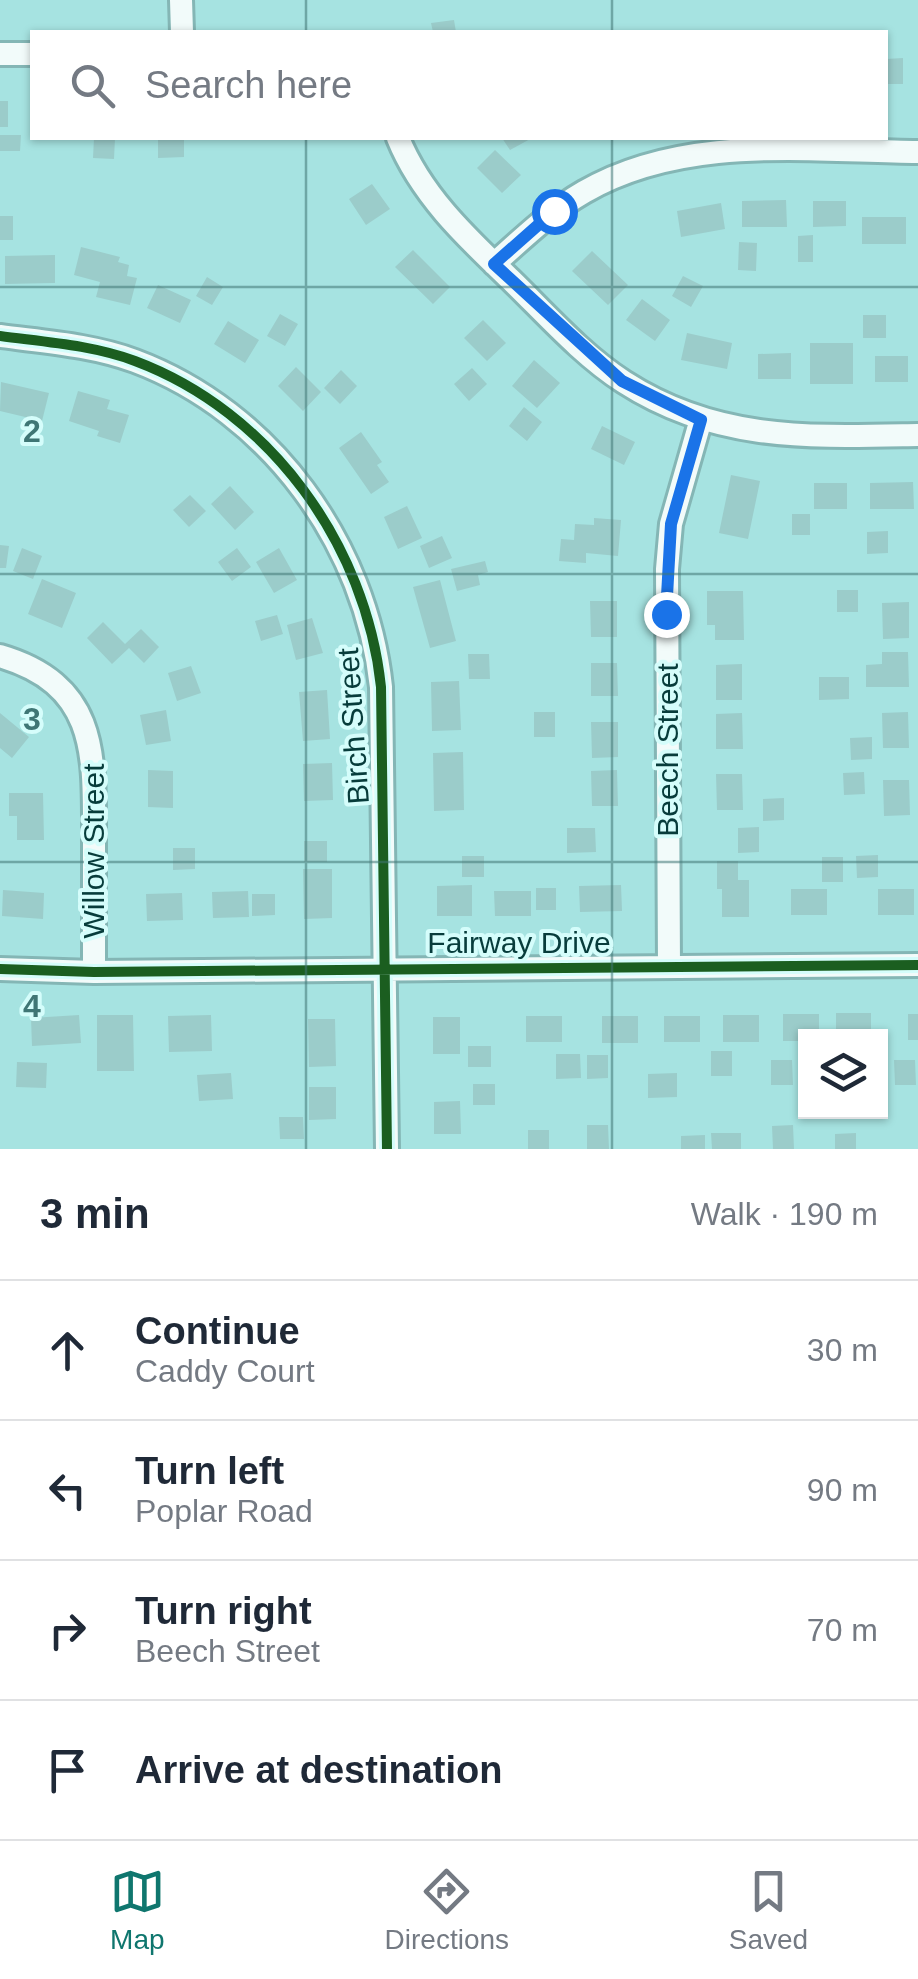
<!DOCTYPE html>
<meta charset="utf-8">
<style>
body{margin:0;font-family:Helvetica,sans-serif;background:#f6f6f7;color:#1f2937}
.controls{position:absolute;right:30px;bottom:30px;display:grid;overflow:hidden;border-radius:0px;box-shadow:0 2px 8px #0004}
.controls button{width:90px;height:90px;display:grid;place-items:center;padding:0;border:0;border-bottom:2px solid #e0e1e3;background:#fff;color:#1f2937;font:50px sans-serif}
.stop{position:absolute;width:30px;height:30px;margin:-22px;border:8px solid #1a73e8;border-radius:50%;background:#fff}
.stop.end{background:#1a73e8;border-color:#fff;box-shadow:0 2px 10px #0008}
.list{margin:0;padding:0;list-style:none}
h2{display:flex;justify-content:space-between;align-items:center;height:130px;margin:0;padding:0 40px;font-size:42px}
h2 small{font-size:32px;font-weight:400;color:#747a83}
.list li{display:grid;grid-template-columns:65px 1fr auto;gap:30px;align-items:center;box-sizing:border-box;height:140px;padding:0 40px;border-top:2px solid #e0e1e3}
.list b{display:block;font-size:38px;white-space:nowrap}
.list p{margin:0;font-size:32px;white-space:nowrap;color:#747a83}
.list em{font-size:32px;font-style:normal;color:#747a83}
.icon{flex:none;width:55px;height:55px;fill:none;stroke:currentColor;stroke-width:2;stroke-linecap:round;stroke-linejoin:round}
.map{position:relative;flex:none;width:918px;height:1149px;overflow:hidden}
.search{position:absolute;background:#fff;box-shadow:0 2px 8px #0004;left:30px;right:30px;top:30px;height:110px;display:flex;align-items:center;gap:25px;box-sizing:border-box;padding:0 35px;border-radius:0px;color:#747a83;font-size:38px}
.sheet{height:690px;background:#fff}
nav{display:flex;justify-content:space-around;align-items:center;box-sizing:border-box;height:140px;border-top:2px solid #e0e1e3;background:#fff;font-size:28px;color:#747a83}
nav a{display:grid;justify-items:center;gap:5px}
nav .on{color:#0f766e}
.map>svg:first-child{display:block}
</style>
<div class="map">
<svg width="918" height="1149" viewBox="0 0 918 1149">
<rect width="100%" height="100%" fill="#a6e3e1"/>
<path fill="#9bccca" d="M454,20L456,32H433L431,23Z
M903,58V84H886V59Z
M0,101H8V127H0Z
M0,135H21L20,151H0Z
M94,138H115L114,159L93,158Z
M158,138H184V157L158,158Z
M502,138H532L510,150Z
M495,150L521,175L502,193L477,168Z
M372,184L390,209L366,225L349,199Z
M786,200L787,227H742V201Z
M813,201H846V226L813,227Z
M721,203L725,229L681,237L677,211Z
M0,216H13V240H0Z
M862,217H906V244H862Z
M813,235V262H798V236Z
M739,242L757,243L756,271L738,270Z
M81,247L120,257L118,262L129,265L127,276L137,278L130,305L96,297L100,282L74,275Z
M413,250L450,287L433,304L395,267Z
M592,251L628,285L608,305L572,271Z
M55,255V283L5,284V256Z
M683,276L703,286L691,307L672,296Z
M207,277L223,287L212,305L196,296Z
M158,285L191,300L180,323L147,308Z
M642,299L670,320L655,341L626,320Z
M280,314L298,324L285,346L267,336Z
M863,315H886V338H863Z
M483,320L506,343L487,361L464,338Z
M228,321L259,340L245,363L214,344Z
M687,333L732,343L727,369L681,360Z
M810,343H853V384H810Z
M791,353V379H758V354Z
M875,356H908V382H875Z
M534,360L560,383L537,408L512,386Z
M296,367L321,392L303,411L278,386Z
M472,368L487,384L469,401L454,384Z
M341,370L357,386L340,404L324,388Z
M1,382L49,393L42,421L0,411Z
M78,391L110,400L107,409L129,415L120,443L97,436L99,431L69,421Z
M524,407L542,422L527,441L509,426Z
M602,426L635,442L624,465L591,449Z
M361,432L382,462L377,465L389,482L371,494L339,448Z
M731,475L760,481L748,539L719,533Z
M913,482L914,509H870V483Z
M814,483H847V509H814Z
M230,486L254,512L235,530L211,504Z
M190,495L206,511L189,527L173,510Z
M407,506L422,538L398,549L384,517Z
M792,514H810V535H792Z
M594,518L621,520L618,556L586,553V563L559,561L561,539L574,540L575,524L594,525Z
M888,531V553L867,554V532Z
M442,536L452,558L429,568L420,546Z
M0,545L9,546L6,568H0Z
M22,548L42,556L33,579L13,571Z
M237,548L251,567L232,581L218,562Z
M279,548L297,580L274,593L256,562Z
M485,561L488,572L478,575L480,585L457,591L451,569Z
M42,579L76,593L62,628L28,614Z
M440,580L456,641L430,648L413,587Z
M837,590H858V612H837Z
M707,591H743L744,640H715V625H707Z
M590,601H617V637H591Z
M909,602V638L883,639L882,603Z
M277,615L283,634L261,641L255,621Z
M312,618L323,653L296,660L287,625Z
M103,622L125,644L141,629L159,647L144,663L129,648L112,664L87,638Z
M882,652H908L909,687H866V665L882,664Z
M468,654H489L490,679H469Z
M591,663H617L618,696H591Z
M742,664V700H716V665Z
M191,666L201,693L177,701L168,673Z
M819,677H849V699L819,700Z
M459,681L461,730L432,731L431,682Z
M327,690L330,739L303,741L299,692Z
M166,710L171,741L146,745L140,715Z
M534,712H555V737H534Z
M908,712L909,748H883L882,713Z
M0,713L29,737L12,758L0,748Z
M742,713L743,749H716V714Z
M591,722H618V757L592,758Z
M872,737V759L851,760L850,738Z
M463,752L464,810L434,811L433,753Z
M332,763L333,800L304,801L303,764Z
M148,770L173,771V808L148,807Z
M617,770L618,806H592L591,771Z
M864,772L865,794L844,795L843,773Z
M716,774H742L743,810H717Z
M883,780H909L910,815L884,816Z
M9,793H43L44,840H17V816H9Z
M784,798V820L763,821V799Z
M759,827V852L738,853V828Z
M567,828H595L596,852L567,853Z
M304,841H327V862H304Z
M173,848H195V869L173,870Z
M878,855V877L857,878L856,856Z
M462,856H484V877H462Z
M822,857H843V882H822Z
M717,861H738V880H749V917H722V889H717Z
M303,869H332V918L304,919Z
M472,885V916H437V886Z
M621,885L622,911L580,912L579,886Z
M536,888H556V910H536Z
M791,889H827V915H791Z
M878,889H914V915H878Z
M3,890L44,893L43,919L2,916Z
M248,891L249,917L213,918L212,892Z
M494,891H531V916H495Z
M182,893L183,920L147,921L146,894Z
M252,894H275V915L252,916Z
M836,1013H871V1036H836Z
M783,1014H819V1036H806V1041H783Z
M908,1014H918V1040H908Z
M79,1015L81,1043L32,1046L31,1018Z
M97,1015H133L134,1071H97Z
M211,1015L212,1051L169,1052L168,1016Z
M723,1015H759V1042H723Z
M526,1016H562V1042H526Z
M602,1016H638V1043H602Z
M664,1016H700V1042H664Z
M433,1017H460V1054H433Z
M308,1019H335L336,1066L309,1067Z
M468,1046H491V1067H468Z
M711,1051H732V1076H711Z
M556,1054H580L581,1078L556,1079Z
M587,1055H608V1078L587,1079Z
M771,1060H792L793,1085H771Z
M894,1060H915L916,1085H895Z
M17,1062L47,1063L46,1088L16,1087Z
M231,1073L233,1099L199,1101L197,1075Z
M677,1073V1097L648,1098V1074Z
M473,1084H495V1105H473Z
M309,1087H336V1119L309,1120Z
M460,1101L461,1134H434V1102Z
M279,1117H303L304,1139H280Z
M587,1125H608L609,1149H587Z
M793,1125L794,1149H773L772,1126Z
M528,1130H549V1149H528Z
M711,1133H741V1149H712Z
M856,1133V1149H835V1134Z
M705,1135V1149H681V1136Z"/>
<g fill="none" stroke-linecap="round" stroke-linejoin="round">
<defs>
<path id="minor" d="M181,0L182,32
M0,54H32
M398,138C421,195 466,237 510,279C546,314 582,355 624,382C717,442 811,437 918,435
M494,264C523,238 551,211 584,192C684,134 808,151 918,152
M0,336C45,342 92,345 135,361C271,412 366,545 381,687L387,1149
M0,656C99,685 94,756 94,841C94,885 94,928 94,972
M669,966L667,569L671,524L701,419
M0,969L94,972L918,965"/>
</defs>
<use href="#minor" stroke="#84b6b5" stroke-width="28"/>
<use href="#minor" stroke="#f2fbfa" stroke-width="22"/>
<defs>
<path id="cycleway" d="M0,336C45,342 92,345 135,361C271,412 366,545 381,687L387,1149
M0,969L94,972L918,965"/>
</defs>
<use href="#cycleway" stroke="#d5fdfb" stroke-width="16"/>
<use href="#cycleway" stroke="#1b5e20" stroke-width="10"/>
</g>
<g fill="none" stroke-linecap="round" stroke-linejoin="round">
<path stroke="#1a73e8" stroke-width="12" d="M554,211L494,264L622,381L701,420L671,524L666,614"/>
</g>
<path fill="none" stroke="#3f7675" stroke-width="2.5" stroke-opacity="0.55" d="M306,0V32M612,0V32M306,138V1149M612,138V1149M0,287H918M0,574H918M0,862H918"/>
<g text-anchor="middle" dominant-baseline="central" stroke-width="8" stroke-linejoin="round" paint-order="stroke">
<g font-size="30" fill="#073c3b" stroke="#d5fdfb">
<text transform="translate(353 726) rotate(-94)">Birch Street</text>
<text transform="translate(667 750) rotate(-90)">Beech Street</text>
<text transform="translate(93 851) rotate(-90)">Willow Street</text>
<text x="519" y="942">Fairway Drive</text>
</g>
</g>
<g font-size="32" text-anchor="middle" font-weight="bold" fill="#3f7675" stroke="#d5fdfb" stroke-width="8" stroke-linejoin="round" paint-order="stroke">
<text x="32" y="442">2</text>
<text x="32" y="730">3</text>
<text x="32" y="1017">4</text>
</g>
</svg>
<div class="controls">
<button><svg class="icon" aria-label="layers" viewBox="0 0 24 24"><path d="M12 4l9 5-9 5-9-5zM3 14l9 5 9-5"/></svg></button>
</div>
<div class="stop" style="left:554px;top:211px"></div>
<div class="stop end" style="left:666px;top:614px"></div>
<div class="search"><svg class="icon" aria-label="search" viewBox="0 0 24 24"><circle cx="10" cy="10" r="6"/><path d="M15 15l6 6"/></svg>Search here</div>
</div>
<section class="sheet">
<h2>3 min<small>Walk · 190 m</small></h2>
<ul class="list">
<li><svg class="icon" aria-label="ahead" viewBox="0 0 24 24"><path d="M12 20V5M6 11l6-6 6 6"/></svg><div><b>Continue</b><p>Caddy Court</p></div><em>30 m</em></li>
<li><svg class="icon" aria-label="left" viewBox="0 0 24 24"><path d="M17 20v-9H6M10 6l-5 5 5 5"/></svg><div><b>Turn left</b><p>Poplar Road</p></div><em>90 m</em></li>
<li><svg class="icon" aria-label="right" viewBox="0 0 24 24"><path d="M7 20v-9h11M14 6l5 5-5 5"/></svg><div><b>Turn right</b><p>Beech Street</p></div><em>70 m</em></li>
<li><svg class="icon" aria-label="arrive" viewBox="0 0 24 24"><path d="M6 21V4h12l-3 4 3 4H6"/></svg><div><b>Arrive at destination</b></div></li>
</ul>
</section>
<nav>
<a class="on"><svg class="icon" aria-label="map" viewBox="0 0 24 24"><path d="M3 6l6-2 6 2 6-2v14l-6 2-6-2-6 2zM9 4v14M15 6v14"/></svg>Map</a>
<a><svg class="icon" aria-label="directions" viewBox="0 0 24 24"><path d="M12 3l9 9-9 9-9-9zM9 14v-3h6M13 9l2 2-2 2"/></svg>Directions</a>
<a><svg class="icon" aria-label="saved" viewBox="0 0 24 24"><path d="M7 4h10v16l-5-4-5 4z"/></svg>Saved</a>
</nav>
